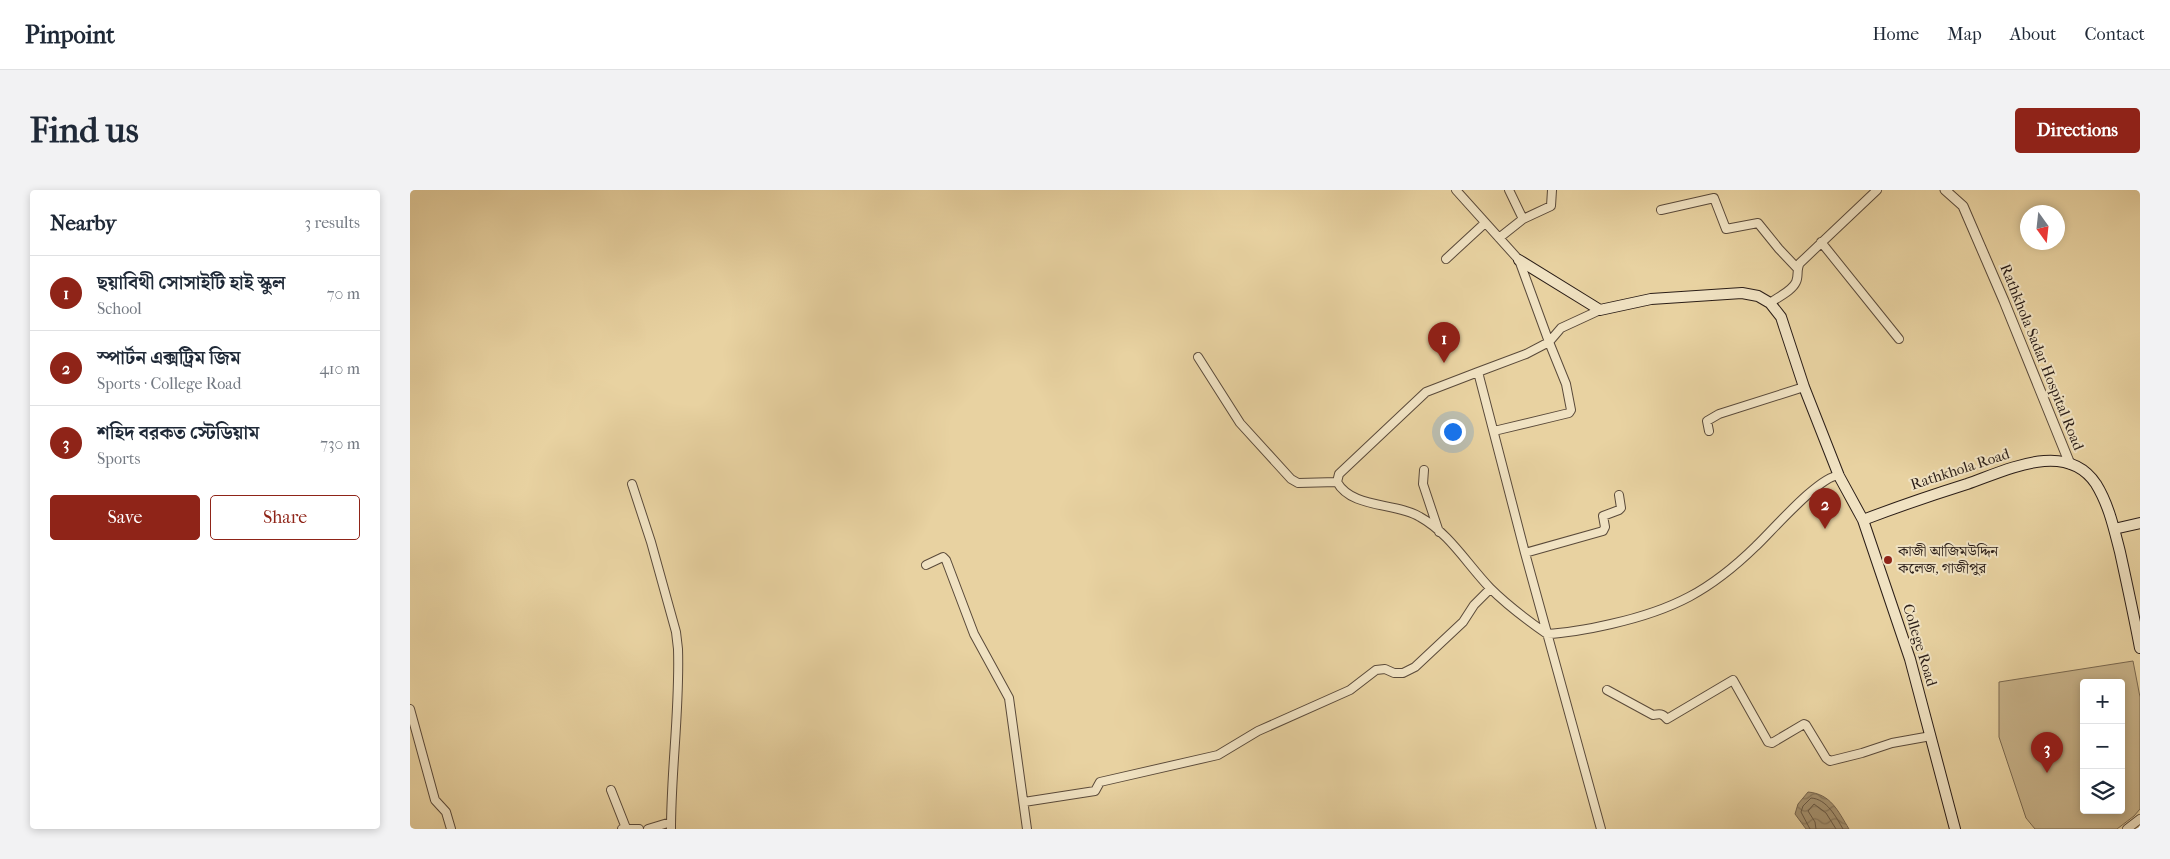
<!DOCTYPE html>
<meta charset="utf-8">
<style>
body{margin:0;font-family:"IM FELL French Canon","Noto Serif Bengali",serif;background:#f2f2f3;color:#1f2937}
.controls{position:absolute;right:15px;bottom:15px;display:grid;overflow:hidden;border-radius:5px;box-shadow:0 2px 8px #0003}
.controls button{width:45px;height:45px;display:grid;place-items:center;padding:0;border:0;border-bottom:1px solid #e0e1e3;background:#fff;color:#1f2937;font:25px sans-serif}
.compass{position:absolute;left:1610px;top:15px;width:45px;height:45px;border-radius:50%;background:#fff;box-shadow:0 2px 8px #0003;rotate:165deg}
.you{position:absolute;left:1042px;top:241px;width:18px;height:18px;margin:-12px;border:4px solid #fff;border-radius:50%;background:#1a73e8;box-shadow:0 0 0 8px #1a73e833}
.badge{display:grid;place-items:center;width:32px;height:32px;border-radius:50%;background:#8f2418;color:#fff;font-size:16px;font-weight:700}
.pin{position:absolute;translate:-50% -41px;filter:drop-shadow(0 1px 2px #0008)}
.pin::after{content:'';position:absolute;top:26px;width:18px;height:15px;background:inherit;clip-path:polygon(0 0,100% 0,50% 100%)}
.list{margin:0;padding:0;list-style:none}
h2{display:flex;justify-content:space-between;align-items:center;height:65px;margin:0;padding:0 20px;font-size:21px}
h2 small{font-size:16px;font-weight:400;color:#747a83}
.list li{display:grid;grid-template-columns:32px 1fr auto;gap:15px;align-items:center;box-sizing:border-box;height:75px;padding:0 20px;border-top:1px solid #e0e1e3}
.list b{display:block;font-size:19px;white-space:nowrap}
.list p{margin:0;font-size:16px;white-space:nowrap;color:#747a83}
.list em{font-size:16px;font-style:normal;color:#747a83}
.actions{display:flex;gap:10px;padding:15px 20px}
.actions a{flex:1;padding:11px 0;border:1px solid #8f2418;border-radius:5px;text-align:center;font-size:18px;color:#8f2418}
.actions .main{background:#8f2418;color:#fff}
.icon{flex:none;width:28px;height:28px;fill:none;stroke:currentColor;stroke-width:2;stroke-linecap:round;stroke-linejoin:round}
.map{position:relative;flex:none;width:1730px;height:639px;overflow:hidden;border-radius:5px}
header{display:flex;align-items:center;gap:30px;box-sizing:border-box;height:70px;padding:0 25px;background:#fff;border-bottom:1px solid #e0e1e3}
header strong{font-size:24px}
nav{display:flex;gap:28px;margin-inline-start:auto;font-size:18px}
.intro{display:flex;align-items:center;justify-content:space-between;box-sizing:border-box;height:120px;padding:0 30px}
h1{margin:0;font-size:35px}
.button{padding:12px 22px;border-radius:5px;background:#8f2418;color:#fff;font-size:18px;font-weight:700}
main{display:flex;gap:30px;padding:0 30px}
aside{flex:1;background:#fff;border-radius:5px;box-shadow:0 2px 8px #0003}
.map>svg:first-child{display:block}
</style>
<header>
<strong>Pinpoint</strong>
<nav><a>Home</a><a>Map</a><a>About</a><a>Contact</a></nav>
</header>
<div class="intro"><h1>Find us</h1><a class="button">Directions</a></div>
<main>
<aside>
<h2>Nearby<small>3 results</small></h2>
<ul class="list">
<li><span class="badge">1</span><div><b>ছয়াবিথী সোসাইটি হাই স্কুল</b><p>School</p></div><em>70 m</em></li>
<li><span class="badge">2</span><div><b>স্পার্টন এক্সট্রিম জিম</b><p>Sports · College Road</p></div><em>410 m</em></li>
<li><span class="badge">3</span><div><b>শহিদ বরকত স্টেডিয়াম</b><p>Sports</p></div><em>730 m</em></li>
</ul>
<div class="actions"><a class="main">Save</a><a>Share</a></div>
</aside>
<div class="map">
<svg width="1730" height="639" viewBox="0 0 1730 639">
<defs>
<pattern id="water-waves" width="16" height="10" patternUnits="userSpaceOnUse" patternTransform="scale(1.25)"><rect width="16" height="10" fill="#a79472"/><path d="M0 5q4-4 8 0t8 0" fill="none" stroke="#88785d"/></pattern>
</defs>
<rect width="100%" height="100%" fill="#e8d2a1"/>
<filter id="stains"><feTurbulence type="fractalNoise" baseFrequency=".004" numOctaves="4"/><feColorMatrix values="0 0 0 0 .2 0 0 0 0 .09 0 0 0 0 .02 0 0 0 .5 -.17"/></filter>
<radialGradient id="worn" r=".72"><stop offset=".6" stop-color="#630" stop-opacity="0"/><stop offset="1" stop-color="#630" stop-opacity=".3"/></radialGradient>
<path fill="#c8b38a" stroke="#796850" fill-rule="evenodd" d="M1723,471L1730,507V619L1724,626L1707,639H1625L1616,628L1589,547V492ZM1674,493H1711V620H1674Z"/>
<path fill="url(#water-waves)" stroke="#75644e" d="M1398,602C1421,604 1428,621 1439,639H1396L1385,624L1388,614Z"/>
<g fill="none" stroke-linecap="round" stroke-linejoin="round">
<path stroke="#685844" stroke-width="1" d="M1400,639L1391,622L1393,616L1401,608C1417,609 1426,627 1433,639
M1406,639L1405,632L1398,621L1404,614L1416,623L1426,639"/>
<defs>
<path id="minor" d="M1046,0L1109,70L1139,152L1116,164L1068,182L1115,363L1191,639
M1099,0L1113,29
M1251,20L1304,8L1316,39L1348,33L1369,59L1387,78
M1089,48L1113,29L1141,16L1142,0
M1411,52L1489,149
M1036,69L1075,33
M1360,113C1368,107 1382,101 1386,92C1389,86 1386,79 1390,73L1467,0
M788,167L830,233L881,289L888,293L927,292
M1068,182L1016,202L929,284L927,292C942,319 986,312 1010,327C1039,343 1057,374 1080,398C1097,415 1117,430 1137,444C1158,443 1179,439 1201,434C1263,420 1300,401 1346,356C1360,343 1412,283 1429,286
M1084,241L1159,223L1161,220L1156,194L1139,152L1151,138L1190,120
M1299,241L1297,231L1309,224L1394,197
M1014,280L1013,294L1029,342
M222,294L241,352L266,442L268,459C270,519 261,579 261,639
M1115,363L1193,341L1195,337L1193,326L1209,320L1211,318L1209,305
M516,375L533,367L536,370L564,444L599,508L617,639
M1197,500L1243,525C1249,524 1252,523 1257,529L1323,490L1358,552L1362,553L1394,534L1396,535L1416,568L1420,571L1452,563L1482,553L1521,546
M0,519L25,610L36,622L41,639
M201,600L216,638
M614,612L685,601L690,592L808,565L848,541L940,500L966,480L975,479L984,483H993L1005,477L1053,432L1064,415L1080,399
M212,639H229
M238,639L261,632
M1717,639L1730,629"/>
<path id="tertiary" d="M1535,0L1553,16L1594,111L1660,274"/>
<path id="secondary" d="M1109,70L1190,120L1241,109L1332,103L1348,106L1360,113L1371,127L1394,197L1429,286L1453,330L1500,469L1545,639
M1453,330C1487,317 1522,305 1557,294C1595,281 1656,249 1686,294C1699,315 1704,339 1710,362C1717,394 1724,426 1730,458
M1704,339L1730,333"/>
</defs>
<use href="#minor" stroke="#5a4a3a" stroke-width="10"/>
<use href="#tertiary" stroke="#5a4a3a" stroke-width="11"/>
<use href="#secondary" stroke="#2a1d17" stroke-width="12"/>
<use href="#minor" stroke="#f0e2c2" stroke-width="8"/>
<use href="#tertiary" stroke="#f0e2c2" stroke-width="9"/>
<use href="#secondary" stroke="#f0e2c2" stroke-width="10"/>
</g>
<circle fill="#8f2418" stroke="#f0e2c2" stroke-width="2" cx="1478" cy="370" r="5"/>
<g text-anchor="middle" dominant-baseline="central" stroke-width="4" stroke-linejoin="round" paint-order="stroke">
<g font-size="15" fill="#2a1d17" stroke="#f0e2c2">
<text transform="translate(1632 167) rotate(68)">Rathkhola Sadar Hospital Road</text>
<text transform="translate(1550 279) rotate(-18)">Rathkhola Road</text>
<text transform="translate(1510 455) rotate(73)">College Road</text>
</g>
<g font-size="15" fill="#2a1d17" stroke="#f0e2c2" text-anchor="start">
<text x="1488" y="361">কাজী আজিমউদ্দিন<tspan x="1488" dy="17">কলেজ, গাজীপুর</tspan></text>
</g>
</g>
<rect width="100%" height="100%" filter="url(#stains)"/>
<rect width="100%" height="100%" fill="url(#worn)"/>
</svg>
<div class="controls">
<button>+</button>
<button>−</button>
<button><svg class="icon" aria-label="layers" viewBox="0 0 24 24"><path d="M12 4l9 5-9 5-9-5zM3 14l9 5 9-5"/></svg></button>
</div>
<svg class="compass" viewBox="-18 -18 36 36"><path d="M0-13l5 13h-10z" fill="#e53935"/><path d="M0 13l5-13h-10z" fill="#747a83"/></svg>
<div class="you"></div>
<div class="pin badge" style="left:1034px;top:173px">1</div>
<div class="pin badge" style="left:1415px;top:339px">2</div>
<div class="pin badge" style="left:1637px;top:583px">3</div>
</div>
</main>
